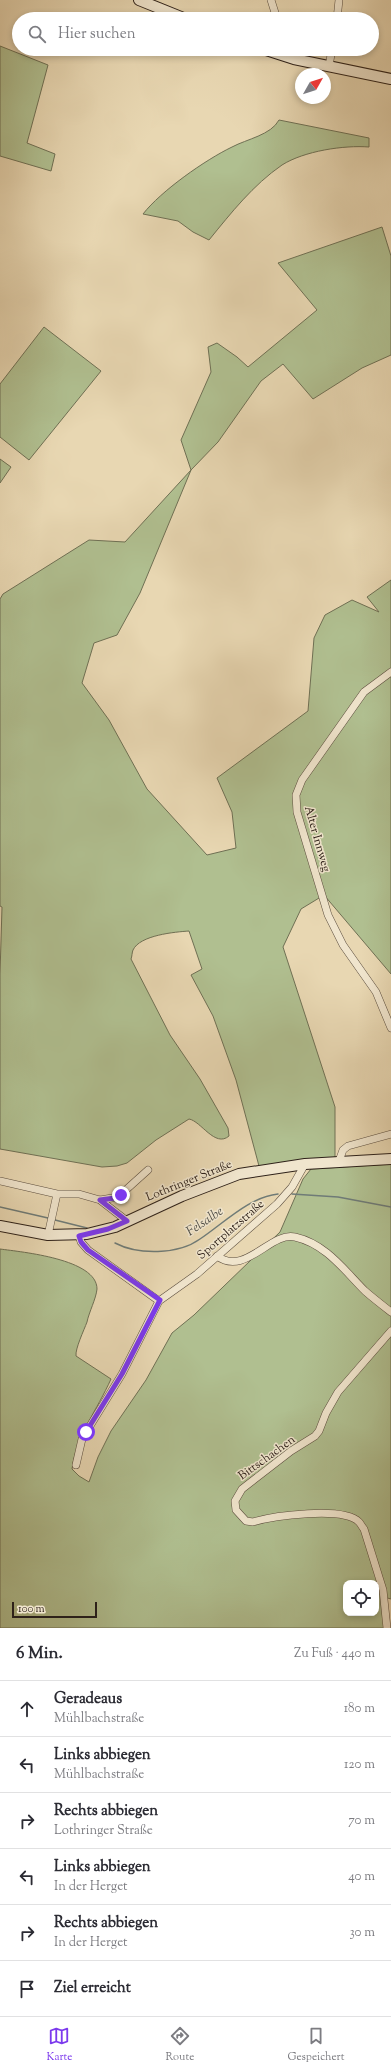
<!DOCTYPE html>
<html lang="de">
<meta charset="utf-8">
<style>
body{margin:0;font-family:"Sorts Mill Goudy",serif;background:#f7f7f7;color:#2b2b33}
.controls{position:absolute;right:12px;bottom:12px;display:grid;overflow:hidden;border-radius:8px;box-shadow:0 2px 6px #0003}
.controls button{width:36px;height:36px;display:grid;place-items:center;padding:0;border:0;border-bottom:1px solid #e1e1e2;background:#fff;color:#2b2b33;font:20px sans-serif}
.compass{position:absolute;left:295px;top:68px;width:36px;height:36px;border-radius:50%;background:#fff;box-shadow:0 2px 6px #0003;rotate:51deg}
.scale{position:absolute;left:12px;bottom:10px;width:85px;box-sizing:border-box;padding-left:4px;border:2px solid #2e2119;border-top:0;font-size:11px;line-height:14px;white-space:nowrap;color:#2e2119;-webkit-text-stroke:3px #f0e5cd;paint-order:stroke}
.stop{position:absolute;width:12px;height:12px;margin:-9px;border:3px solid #7c3aed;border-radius:50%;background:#fff}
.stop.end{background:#7c3aed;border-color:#fff;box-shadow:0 1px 4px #0008}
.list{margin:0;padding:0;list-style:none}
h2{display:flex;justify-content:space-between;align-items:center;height:52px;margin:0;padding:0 16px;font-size:17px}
h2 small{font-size:13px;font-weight:400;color:#7c7c81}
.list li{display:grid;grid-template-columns:26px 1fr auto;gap:12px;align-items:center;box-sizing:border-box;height:56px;padding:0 16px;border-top:1px solid #e1e1e2}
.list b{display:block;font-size:15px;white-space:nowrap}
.list p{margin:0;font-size:13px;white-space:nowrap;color:#7c7c81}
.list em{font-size:13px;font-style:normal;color:#7c7c81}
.icon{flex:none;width:22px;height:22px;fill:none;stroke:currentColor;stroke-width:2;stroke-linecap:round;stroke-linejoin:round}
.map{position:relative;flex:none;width:391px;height:1628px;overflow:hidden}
.search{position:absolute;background:#fff;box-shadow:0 2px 6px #0003;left:12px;right:12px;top:12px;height:44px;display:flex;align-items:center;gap:10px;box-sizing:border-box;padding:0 14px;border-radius:22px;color:#7c7c81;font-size:15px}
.sheet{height:388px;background:#fff}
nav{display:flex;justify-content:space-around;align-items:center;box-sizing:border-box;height:56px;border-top:1px solid #e1e1e2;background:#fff;font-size:11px;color:#7c7c81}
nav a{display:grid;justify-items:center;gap:2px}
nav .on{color:#7c3aed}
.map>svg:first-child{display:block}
</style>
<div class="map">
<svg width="391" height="1628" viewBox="0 0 391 1628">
<rect width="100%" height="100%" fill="#e8d7b2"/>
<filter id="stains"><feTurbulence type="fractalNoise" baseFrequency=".005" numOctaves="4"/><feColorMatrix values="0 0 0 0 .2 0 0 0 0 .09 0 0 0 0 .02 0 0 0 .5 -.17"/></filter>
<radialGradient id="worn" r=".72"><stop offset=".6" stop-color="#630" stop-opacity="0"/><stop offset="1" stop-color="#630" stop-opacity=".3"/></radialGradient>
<path fill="#b0bf90" stroke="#6f7054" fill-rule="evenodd" d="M0,46L48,65L27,143L55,154L51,171L0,156Z
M279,120L369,138V147C344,145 304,151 282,165C253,185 231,213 209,240L193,232L178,221L143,214C161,191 205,160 232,147C247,139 271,135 279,120Z
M382,227L391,256V355L362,368L313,399L283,364L261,381L218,442L191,470L140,593L117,635L94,643L82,683L109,720L147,789L207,855L236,848L232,812L217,778L308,711L314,638L325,615L352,600L379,612L367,597L391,580V974L324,895L301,909L283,947L335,1107V1158L259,1166L236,1080L213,1016L191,975L202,969L189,931C175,932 140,935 133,950C132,952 132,957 131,959L170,1035L200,1079L228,1128L229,1136C215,1148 201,1121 189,1119L156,1140L127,1163L117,1166L102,1167L0,1149V974L2,907L0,906V599L3,594L89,540L125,542L191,470L181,440L211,372L208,347L217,343L237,357L248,367L317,310L278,263Z
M44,327L101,371L29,460L0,437V384Z
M0,459L11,467L0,483Z
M391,1164V1599L384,1597L387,1628H0V1249C22,1252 97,1259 97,1289C96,1299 89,1312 87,1322C84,1330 75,1349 76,1356L111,1379C97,1410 77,1435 72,1469L79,1476L89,1482L98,1457L111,1431L146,1380L172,1333L194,1315L280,1232L303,1179L311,1169ZM346,1583H376V1613H346Z"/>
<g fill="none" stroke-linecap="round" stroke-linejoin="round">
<path stroke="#6f7b77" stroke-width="1.5" d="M292,1194L338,1197L391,1207
M0,1207L48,1218
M55,1220L87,1228
M115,1243C138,1255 178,1255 200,1239C224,1223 249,1197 278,1194"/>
<defs>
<path id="minor" d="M271,0L277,19
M337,19L339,0
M329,66L332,49
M391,672L364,692L302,780L296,795L297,812L328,915L343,945L376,992L391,1028
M339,1161L343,1150L348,1146L391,1134
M0,1181L57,1194H79L100,1200L118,1197L148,1170
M100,1200L127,1221
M48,1235L57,1194
M79,1236L81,1242L88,1250L159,1301
M217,1256C245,1277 271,1231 295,1237C326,1244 344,1270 365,1291C373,1298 382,1305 391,1312
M76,1465L82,1439L122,1374L159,1301L197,1274L277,1204L292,1187L305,1164
M387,1628L383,1590L364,1529C362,1527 361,1524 359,1522C343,1506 273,1516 253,1522L246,1521L236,1510L235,1501L242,1489L291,1451L315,1436L319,1431L326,1413L338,1392L391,1331"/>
<path id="secondary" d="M139,0L186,19
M263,49L294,59L391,79
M0,1226L48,1235L87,1234L115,1227L182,1196L239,1174L305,1164L391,1159"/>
</defs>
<use href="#minor" stroke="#5c4e3f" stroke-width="8"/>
<use href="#secondary" stroke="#2e2119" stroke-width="12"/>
<use href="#minor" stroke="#f0e5cd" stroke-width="7"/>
<use href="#secondary" stroke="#f0e5cd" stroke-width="10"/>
</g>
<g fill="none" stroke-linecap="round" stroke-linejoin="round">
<path stroke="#7c3aed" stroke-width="5" d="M86,1432L122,1374L160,1300L88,1250L81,1242L79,1236L108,1229L127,1221L100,1200L115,1198L121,1195"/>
</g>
<g text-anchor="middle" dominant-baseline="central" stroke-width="3" stroke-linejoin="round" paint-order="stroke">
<g font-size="12" fill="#2e2119" stroke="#f0e5cd">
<text transform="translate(317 839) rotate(74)">Alter Innweg</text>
<text transform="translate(189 1181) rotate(-22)">Lothringer Straße</text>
<text transform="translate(231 1230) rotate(-41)">Sportplatzstraße</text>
<text transform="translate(267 1458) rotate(-36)">Bittschachen</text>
</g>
<g font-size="13" font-style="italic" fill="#4e4e48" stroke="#f0e5cd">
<text transform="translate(205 1222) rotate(-34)">Felsalbe</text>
</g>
</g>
<rect width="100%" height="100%" filter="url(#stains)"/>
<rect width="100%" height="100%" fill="url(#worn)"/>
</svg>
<div class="controls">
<button><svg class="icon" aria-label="locate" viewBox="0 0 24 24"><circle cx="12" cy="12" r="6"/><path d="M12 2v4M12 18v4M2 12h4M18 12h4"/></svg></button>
</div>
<svg class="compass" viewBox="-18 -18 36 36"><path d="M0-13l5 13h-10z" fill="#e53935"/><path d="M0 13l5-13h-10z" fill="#7c7c81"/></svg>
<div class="scale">100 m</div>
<div class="stop" style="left:86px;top:1432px"></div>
<div class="stop end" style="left:121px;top:1195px"></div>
<div class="search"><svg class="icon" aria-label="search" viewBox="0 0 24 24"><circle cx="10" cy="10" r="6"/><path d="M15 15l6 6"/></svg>Hier suchen</div>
</div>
<section class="sheet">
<h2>6 Min.<small>Zu Fuß · 440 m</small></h2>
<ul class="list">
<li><svg class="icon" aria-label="ahead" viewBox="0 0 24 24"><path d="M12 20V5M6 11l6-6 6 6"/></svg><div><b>Geradeaus</b><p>Mühlbachstraße</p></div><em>180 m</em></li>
<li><svg class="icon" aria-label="left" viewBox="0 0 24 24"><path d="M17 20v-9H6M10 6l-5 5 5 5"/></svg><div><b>Links abbiegen</b><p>Mühlbachstraße</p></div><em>120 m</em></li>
<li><svg class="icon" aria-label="right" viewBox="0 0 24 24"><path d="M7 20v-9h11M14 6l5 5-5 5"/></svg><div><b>Rechts abbiegen</b><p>Lothringer Straße</p></div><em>70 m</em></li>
<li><svg class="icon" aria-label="left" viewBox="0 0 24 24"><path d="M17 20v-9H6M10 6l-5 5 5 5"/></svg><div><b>Links abbiegen</b><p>In der Herget</p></div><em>40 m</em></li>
<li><svg class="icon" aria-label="right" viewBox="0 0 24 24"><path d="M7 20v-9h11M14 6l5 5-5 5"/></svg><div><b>Rechts abbiegen</b><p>In der Herget</p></div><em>30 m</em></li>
<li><svg class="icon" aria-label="arrive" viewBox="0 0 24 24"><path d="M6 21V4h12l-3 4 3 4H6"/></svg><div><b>Ziel erreicht</b></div></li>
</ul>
</section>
<nav>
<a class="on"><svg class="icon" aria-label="map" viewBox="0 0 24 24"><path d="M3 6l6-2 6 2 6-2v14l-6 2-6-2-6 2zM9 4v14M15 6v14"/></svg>Karte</a>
<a><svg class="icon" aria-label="directions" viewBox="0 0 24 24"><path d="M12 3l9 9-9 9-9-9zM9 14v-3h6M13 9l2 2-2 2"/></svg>Route</a>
<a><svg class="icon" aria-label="saved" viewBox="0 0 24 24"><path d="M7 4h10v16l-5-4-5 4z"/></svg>Gespeichert</a>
</nav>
